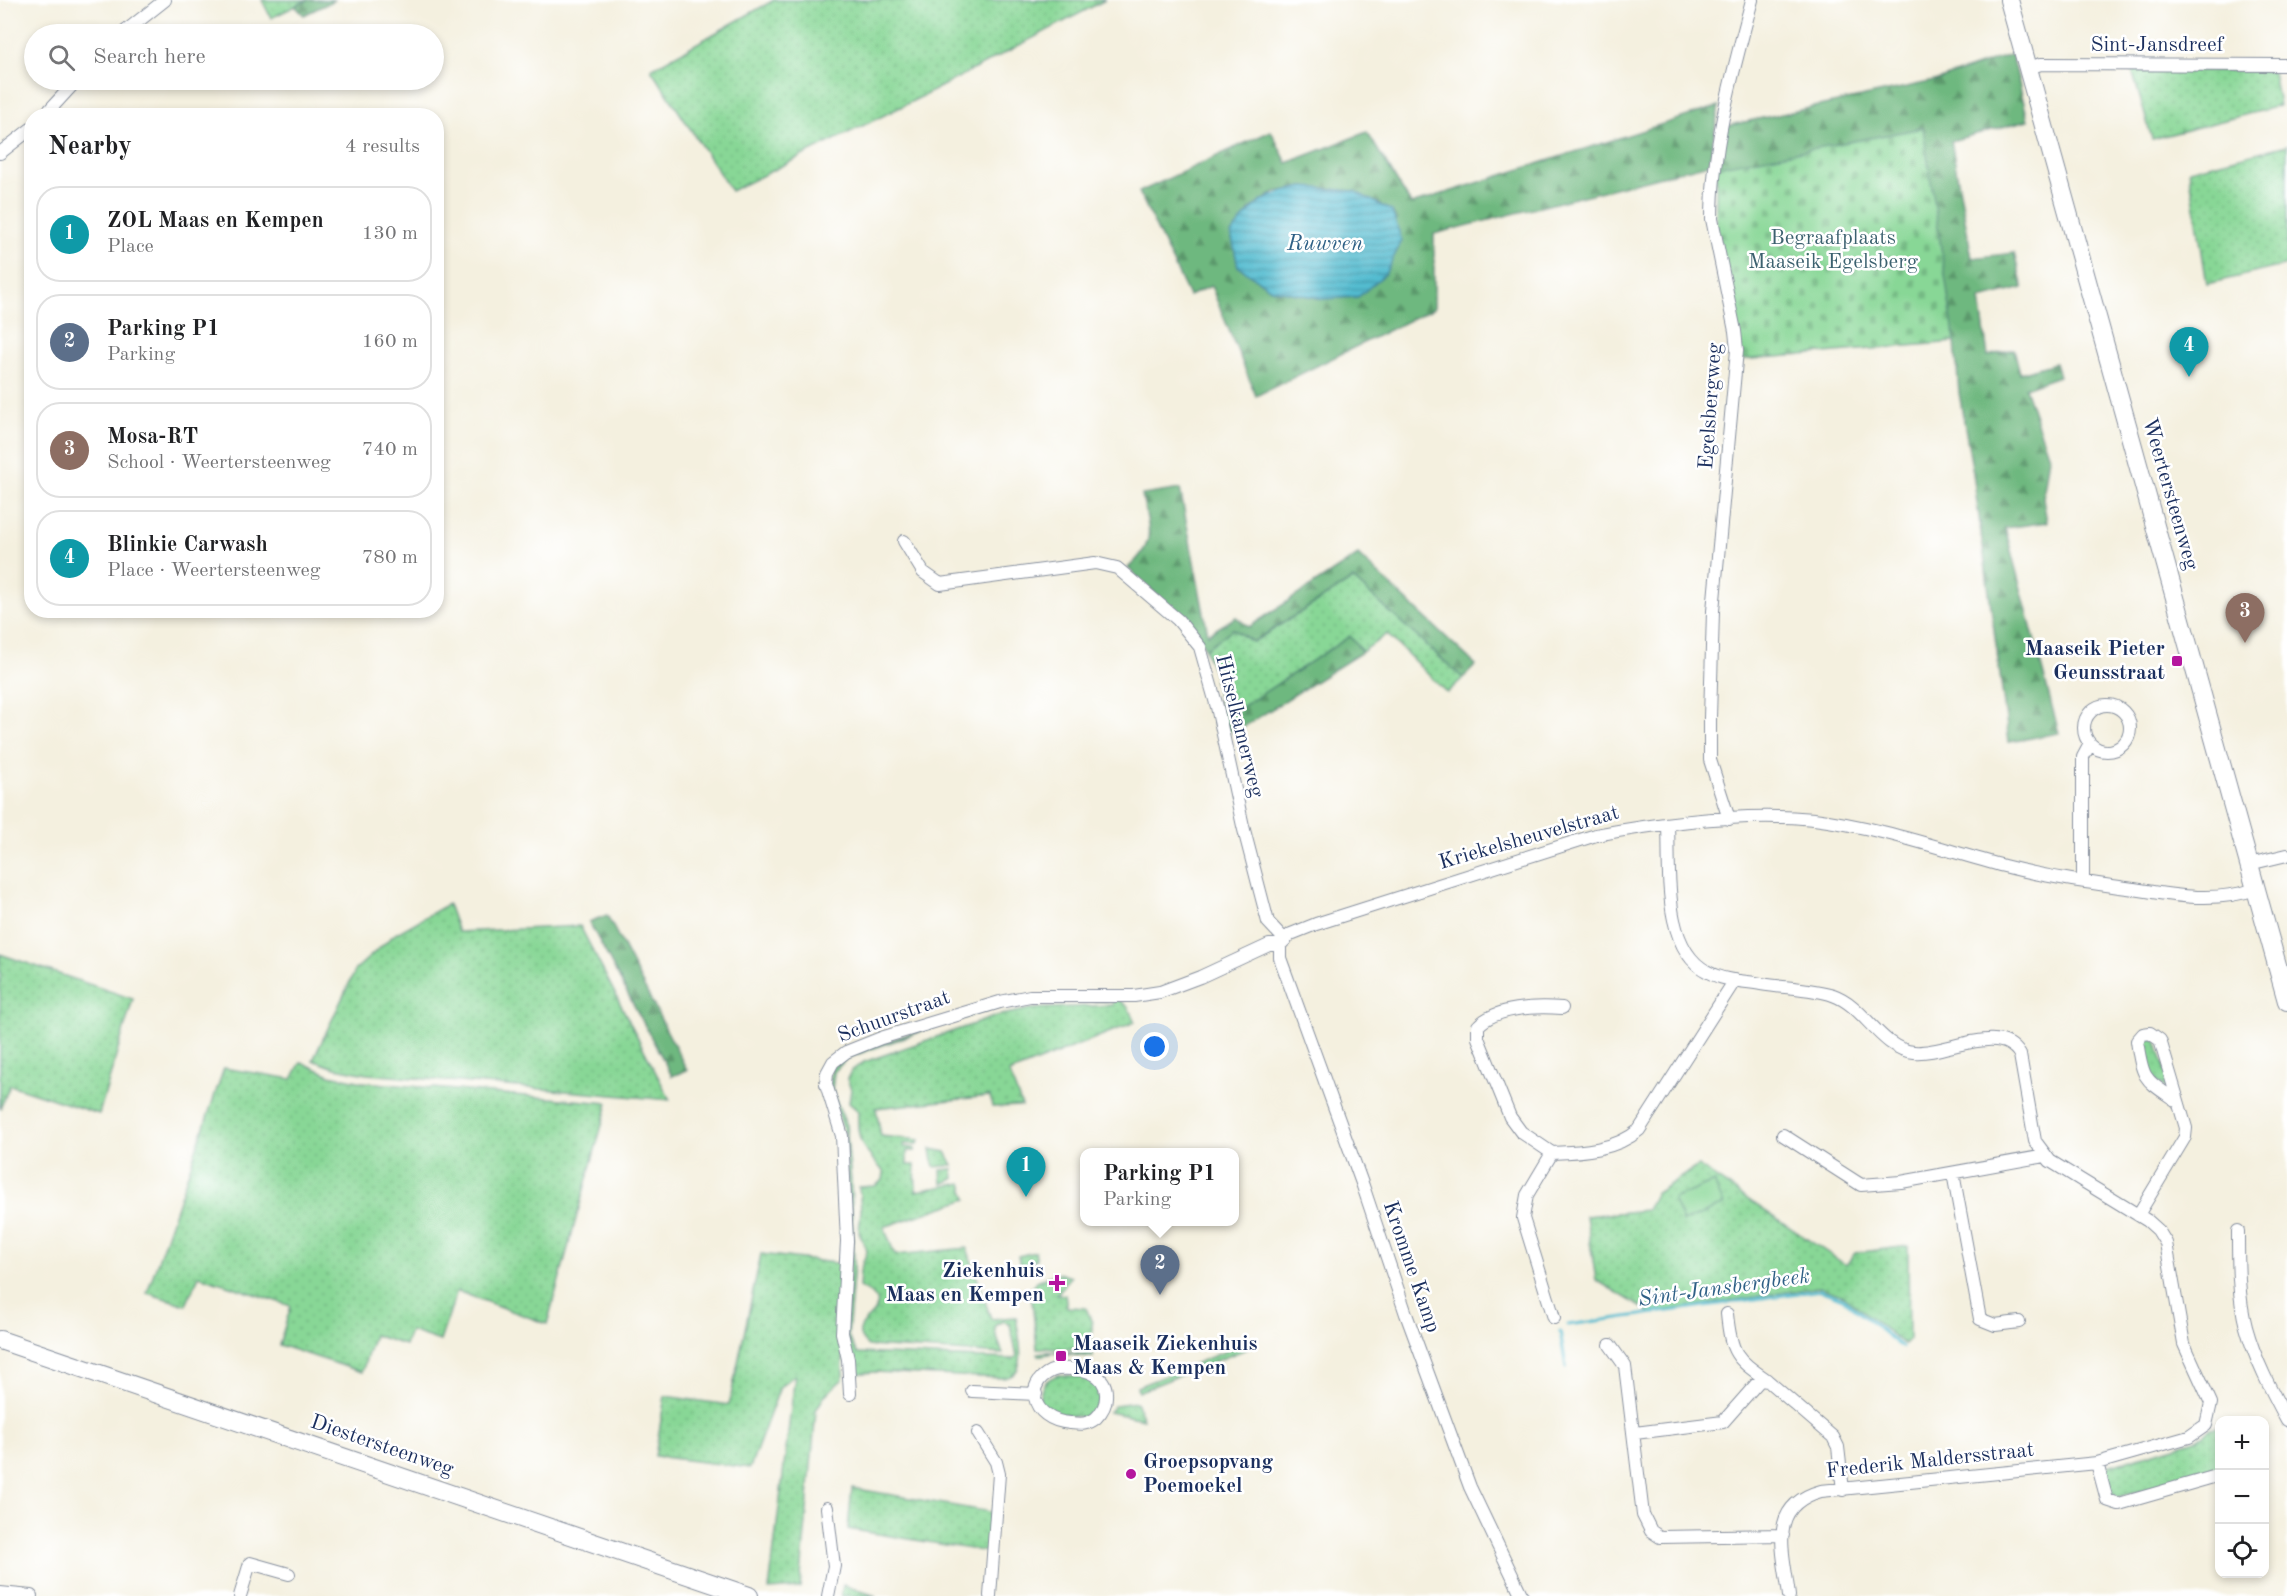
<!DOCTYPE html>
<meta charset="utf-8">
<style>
body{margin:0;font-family:"Old Standard TT",serif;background:#f6f6f6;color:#202124}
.controls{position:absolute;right:18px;bottom:18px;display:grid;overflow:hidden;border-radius:12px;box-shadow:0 3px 9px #0003}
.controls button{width:54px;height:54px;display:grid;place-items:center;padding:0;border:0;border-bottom:2px solid #e0e0e0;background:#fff;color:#202124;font:30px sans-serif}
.you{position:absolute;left:1155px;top:1047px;width:21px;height:21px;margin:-15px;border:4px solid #fff;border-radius:50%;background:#1a73e8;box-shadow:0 0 0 9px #1a73e833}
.badge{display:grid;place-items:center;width:39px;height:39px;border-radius:50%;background:#b5179e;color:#fff;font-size:20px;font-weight:700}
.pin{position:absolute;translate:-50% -50px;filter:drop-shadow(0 2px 3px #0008)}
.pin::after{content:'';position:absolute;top:32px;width:21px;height:18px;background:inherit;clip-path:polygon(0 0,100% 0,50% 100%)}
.popup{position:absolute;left:1080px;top:1148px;width:159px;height:78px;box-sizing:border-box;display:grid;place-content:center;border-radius:12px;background:#fff;filter:drop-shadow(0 2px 4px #0005);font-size:20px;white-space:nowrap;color:#757577}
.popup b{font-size:22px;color:#202124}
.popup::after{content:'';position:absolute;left:50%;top:100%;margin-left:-12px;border:12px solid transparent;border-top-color:#fff}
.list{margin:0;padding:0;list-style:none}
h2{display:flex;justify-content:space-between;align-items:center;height:78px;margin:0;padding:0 24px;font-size:26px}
h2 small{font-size:20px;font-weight:400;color:#757577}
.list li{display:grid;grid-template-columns:39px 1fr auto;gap:18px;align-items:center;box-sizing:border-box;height:96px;margin:0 12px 12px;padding:0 12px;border:2px solid #e0e0e0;border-radius:24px}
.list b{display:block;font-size:22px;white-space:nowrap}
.list p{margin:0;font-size:20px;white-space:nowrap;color:#757577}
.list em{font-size:20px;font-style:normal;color:#757577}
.icon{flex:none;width:33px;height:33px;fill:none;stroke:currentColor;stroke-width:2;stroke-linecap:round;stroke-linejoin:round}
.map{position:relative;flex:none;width:2287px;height:1596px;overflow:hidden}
.search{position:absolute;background:#fff;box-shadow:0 3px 9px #0003;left:24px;top:24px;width:420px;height:66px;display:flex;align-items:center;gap:15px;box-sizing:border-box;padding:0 21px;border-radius:33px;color:#757577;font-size:22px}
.panel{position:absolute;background:#fff;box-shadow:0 3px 9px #0003;left:24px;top:108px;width:420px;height:510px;border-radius:24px}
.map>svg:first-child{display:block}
</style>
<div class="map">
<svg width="2287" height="1596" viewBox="0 0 2287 1596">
<defs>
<pattern id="grass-dots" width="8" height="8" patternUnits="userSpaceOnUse" patternTransform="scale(1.5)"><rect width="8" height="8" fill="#88d796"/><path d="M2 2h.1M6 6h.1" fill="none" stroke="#75b984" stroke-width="1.8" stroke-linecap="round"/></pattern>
<pattern id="forest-firs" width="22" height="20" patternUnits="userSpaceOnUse" patternTransform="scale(1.5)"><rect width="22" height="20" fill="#6eb87f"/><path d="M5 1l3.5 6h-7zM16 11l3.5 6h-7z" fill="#5a966b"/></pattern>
<pattern id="cemetery-stones" width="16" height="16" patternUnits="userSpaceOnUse" patternTransform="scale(1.5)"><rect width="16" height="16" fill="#88d796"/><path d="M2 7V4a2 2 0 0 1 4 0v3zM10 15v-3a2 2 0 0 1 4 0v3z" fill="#75b984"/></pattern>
<pattern id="water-rules" width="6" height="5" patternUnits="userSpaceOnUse" patternTransform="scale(1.5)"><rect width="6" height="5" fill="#53bcd0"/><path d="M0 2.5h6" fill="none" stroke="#4499ac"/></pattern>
</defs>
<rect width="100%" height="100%" fill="#fff"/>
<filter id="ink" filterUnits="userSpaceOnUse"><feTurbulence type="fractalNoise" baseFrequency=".0167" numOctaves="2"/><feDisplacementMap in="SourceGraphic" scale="12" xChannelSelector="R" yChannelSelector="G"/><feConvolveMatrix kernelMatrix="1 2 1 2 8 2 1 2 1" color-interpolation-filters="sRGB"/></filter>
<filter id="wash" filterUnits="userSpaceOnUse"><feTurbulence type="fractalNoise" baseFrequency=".008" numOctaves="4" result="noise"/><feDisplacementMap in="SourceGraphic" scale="24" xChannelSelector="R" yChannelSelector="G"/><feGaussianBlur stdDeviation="1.35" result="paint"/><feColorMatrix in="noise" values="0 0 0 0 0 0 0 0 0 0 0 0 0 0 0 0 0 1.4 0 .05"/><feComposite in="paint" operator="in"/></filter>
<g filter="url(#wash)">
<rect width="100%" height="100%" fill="#f4f0df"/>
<path fill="url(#grass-dots)" stroke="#52837a" stroke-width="1.5" fill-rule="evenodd" d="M262,0H308L271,18Z
M774,0H1105L927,94L731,191L651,69Z
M2132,70L2273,71L2279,106L2152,139Z
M2287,145V265L2207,284L2189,170Z
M1353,579L1463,678L1447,693L1387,634L1362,652L1350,637L1230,716L1205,649L1233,629L1253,642Z
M448,904L458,932L580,926L670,1100L367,1074L335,1068L313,1060L356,969L395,934Z
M0,954L133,999L99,1114L10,1085L0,1109Z
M1029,998L1118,999L1128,1007L1135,1022L1009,1073L1022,1106L992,1107L990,1096L876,1108L881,1136L919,1140L918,1144H904V1147L915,1148V1151H907V1165H915L916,1191L962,1183L967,1199L884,1227L895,1255L967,1248L991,1319L1016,1317C1018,1335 1031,1377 1002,1378L874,1372L856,1374L845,1334L851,1247L845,1134L828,1085L832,1067L848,1054L996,1005ZM1037,1001H1113V1005L1030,1009L997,1016L864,1062L851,1071L847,1079L851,1089L849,1103L858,1111C856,1143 863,1149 884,1172L883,1180L875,1186L859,1187L861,1209L859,1232L867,1251L860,1271L859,1287C910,1310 836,1320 868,1346L1003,1354L995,1332L996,1325L1003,1321L1010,1324L1017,1356L1013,1359L857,1353L848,1336L854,1265L851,1181L846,1125L832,1090L834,1072L847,1058L919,1032L993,1008Z
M2145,1036L2156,1040L2170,1086L2167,1089L2149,1076L2140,1041Z
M301,1062L330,1075L363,1082L608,1103L547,1324L457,1291L440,1341L410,1331L405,1345L374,1335L362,1372L279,1345L291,1306L199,1276L186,1305L147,1293L224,1068L292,1079Z
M931,1149L946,1152L953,1165L934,1167Z
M1698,1166L1846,1265L1855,1253L1908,1246L1909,1339L1904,1344L1843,1296L1820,1287L1651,1313L1596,1280L1586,1216L1647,1210L1655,1194Z
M953,1169L954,1179L942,1184L941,1170Z
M1035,1252L1037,1259L1021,1267L1018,1256Z
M761,1254L843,1264V1379L825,1395L816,1410L800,1588L769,1590L795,1375L780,1387L750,1468L655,1456L665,1396L729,1405Z
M1058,1273L1071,1277L1057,1294L1065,1295L1067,1307L1086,1308L1092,1323V1350L1037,1348L1031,1291L1036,1281Z
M1256,1339L1249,1348L1138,1392L1137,1387Z
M1046,1352L1093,1354V1357L1053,1353L1038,1356V1353Z
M1058,1375C1076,1376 1096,1374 1101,1396L1093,1413L1082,1417L1050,1413L1039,1400C1042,1385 1044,1380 1058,1375Z
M1136,1402L1143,1419L1109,1412L1115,1405Z
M2216,1428L2219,1430V1470L2119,1497L2109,1494L2104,1470L2108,1466L2195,1440L2210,1429Z
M852,1488L991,1512L988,1552L848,1529Z
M843,1585L876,1596H841Z"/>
<path fill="url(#forest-firs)" stroke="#44746e" stroke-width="1.5" fill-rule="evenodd" d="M308,0H335L304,15L295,6Z
M2012,54L2028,120L1951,141L1972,258L2014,253L2023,288L1980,299L1988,356L2014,349L2020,373L2055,363L2059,376L2025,388L2049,457L2043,498L2047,522L2005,528L2059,733L2009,742L1973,473L1959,393L1955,342L1716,167L1726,126L1934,81Z
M1719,106L1709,164L1434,234V308L1256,396L1211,286L1189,296L1139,192L1271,131L1287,163L1367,132L1411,204ZM1304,187L1324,299L1271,289L1238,266L1249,210L1275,192Z
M1180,489L1208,634L1236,617L1249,627L1358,555L1476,665L1463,678L1353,579L1253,642L1233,629L1205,649L1196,631L1128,568C1157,542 1149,530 1142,495Z
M1350,636L1362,652L1234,733L1225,728L1214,679L1230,715Z
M607,915L687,1070L672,1076L589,922Z"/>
<path fill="url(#cemetery-stones)" stroke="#52837a" stroke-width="1.5" d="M1923,128L1955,342L1741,360L1716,223V167Z"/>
<path fill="#88d796" stroke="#52837a" stroke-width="1.5" d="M1714,1182L1724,1205L1683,1222L1673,1199Z"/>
<path fill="url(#water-rules)" stroke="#377697" stroke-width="1.5" d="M1304,187L1354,191L1392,211L1402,241L1385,274L1358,297L1324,299L1271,289L1238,266L1231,234C1255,202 1265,194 1304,187Z"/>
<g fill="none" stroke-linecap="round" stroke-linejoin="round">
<path stroke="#53bcd0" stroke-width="3" d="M1568,1325L1820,1290L1843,1299L1902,1347
M1560,1331L1566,1367"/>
</g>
</g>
<g filter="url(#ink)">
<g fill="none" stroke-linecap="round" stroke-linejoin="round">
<defs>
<path id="street" d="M122,34L165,0
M2028,68L2041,64L2287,65
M44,116L77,80
M0,153L32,128
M904,541L923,572L940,584L1095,563L1117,568L1178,620L1200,647L1217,707L1243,826L1268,922L1284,939
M2084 728a23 23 0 1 1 46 0a23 23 0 1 1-46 0Z
M1729,819L1710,760V718L1713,611L1737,350L1735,331L1712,219C1712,144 1733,72 1752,0
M1668,825C1670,868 1662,949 1708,972C1724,981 1744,981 1761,984C1784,988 1812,988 1833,995C1865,1006 1880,1049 1914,1052C1945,1055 2001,1021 2020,1055L2035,1141L2050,1161L2148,1221L2158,1230L2166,1243L2184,1344L2211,1403L2206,1425L2189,1437L2097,1463L1821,1491C1766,1506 1784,1552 1789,1596
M2249,864L2287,855
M2083,881V757L2090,744
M1280,945L1291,934L1316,924L1596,835C1666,822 1743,812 1814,819C1879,827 1941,849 2004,866C2046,877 2091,883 2134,889C2176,896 2215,903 2256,889
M1280,945V958L1363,1186L1406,1314L1470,1487L1522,1596
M1562,1008C1536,1006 1496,1007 1478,1026V1038L1510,1117L1521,1132L1552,1153C1582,1152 1616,1150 1639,1130L1735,980
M1783,1135L1861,1185L1901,1182L2045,1156
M1552,1153L1527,1195L1523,1218L1554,1318
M1953,1173L1980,1319L1995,1325L2019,1322
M2138,1215L2185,1137L2186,1128L2160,1040L2150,1033L2143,1034L2137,1041C2143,1082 2145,1079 2178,1102
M2238,1231C2238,1263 2238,1296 2246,1327C2255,1360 2271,1390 2287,1420
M1727,1314C1731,1353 1735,1358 1767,1380
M1610,1345L1625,1366L1643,1515L1651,1531L1660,1537L1783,1535
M1058,1369C1078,1368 1108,1370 1106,1397C1106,1405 1101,1413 1096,1418C1088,1425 1080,1424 1070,1423C1029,1420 1022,1378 1058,1369Z
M972,1391L1036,1394
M850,1394L848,1359L842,1333L847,1241L842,1136L826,1084L827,1073L833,1062L846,1052L881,1038L1000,1002L1030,996H1134L1160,992L1200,977L1269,945H1280
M978,1433L996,1462L999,1474L990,1596
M1635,1433L1723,1422L1760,1380L1768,1381L1833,1437L1838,1447L1843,1490
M2097,1463L2107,1500L2119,1504L2220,1475
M827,1508L834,1566L828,1596
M0,1593L31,1596
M240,1596L250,1563L289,1574"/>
<path id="secondary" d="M2009,0L2287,1001
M0,1340L749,1596"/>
</defs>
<use href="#street" stroke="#88909e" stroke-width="14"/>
<use href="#secondary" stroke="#88909e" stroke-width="20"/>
<use href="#street" stroke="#fff" stroke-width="12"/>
<use href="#secondary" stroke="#fff" stroke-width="18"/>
</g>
</g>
<g fill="#b5179e" stroke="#fff" stroke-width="2">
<rect x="2171" y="655" width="12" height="12" rx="3"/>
<path d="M1054 1274h6v6h6v6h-6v6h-6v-6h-6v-6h6z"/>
<rect x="1055" y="1350" width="12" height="12" rx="3"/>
<circle cx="1131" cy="1474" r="6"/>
</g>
<g text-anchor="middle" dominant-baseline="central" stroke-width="5" stroke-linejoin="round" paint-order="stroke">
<g font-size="21" fill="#1b2f5e" stroke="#fff">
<text x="2157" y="45">Sint-Jansdreef</text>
<text transform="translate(1711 406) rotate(-86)">Egelsbergweg</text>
<text transform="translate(2170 494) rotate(74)">Weertersteenweg</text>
<text transform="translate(1239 726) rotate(76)">Hitselkamerweg</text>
<text transform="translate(1529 838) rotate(-16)">Kriekelsheuvelstraat</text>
<text transform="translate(894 1017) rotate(-20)">Schuurstraat</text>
<text transform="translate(1411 1267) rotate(71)">Kromme Kamp</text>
<text transform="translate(382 1446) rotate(19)">Diestersteenweg</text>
<text transform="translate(1930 1461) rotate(-6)">Frederik Maldersstraat</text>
</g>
<g font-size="21" fill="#3c616f" stroke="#fff">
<text x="1833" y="238">Begraafplaats<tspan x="1833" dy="24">Maaseik Egelsberg</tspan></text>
</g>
<g font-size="21" font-weight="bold" fill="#1b2f5e" stroke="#fff" text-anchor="end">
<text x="2165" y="649">Maaseik Pieter<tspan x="2165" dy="24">Geunsstraat</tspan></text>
<text x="1044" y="1271">Ziekenhuis<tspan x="1044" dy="24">Maas en Kempen</tspan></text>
<text x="1073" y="1344" text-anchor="start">Maaseik Ziekenhuis<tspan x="1073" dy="24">Maas &amp; Kempen</tspan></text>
<text x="1143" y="1462" text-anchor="start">Groepsopvang<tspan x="1143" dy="24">Poemoekel</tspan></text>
</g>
<g font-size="22" font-style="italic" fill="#2f6086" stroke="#fff">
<text x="1325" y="244">Ruwven</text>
<text transform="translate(1724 1288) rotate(-8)">Sint-Jansbergbeek</text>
</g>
</g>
</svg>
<div class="controls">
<button>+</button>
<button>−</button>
<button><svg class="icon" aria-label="locate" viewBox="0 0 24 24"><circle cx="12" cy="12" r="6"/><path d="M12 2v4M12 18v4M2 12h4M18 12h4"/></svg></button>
</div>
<div class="you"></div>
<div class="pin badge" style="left:1026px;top:1197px;background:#0f9aa8">1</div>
<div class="pin badge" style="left:1160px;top:1295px;background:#5c6f8a">2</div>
<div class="popup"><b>Parking P1</b>Parking</div>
<div class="pin badge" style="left:2245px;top:643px;background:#8d6e63">3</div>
<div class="pin badge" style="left:2189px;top:377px;background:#0f9aa8">4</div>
<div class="search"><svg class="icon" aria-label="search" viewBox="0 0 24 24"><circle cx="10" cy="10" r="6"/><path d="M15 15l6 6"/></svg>Search here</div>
<section class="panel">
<h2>Nearby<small>4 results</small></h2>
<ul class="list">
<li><span class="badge" style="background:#0f9aa8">1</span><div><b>ZOL Maas en Kempen</b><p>Place</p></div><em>130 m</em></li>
<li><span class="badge" style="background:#5c6f8a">2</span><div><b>Parking P1</b><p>Parking</p></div><em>160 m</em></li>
<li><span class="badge" style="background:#8d6e63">3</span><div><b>Mosa-RT</b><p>School · Weertersteenweg</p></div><em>740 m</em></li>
<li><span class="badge" style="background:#0f9aa8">4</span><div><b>Blinkie Carwash</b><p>Place · Weertersteenweg</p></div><em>780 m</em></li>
</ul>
</section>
</div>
